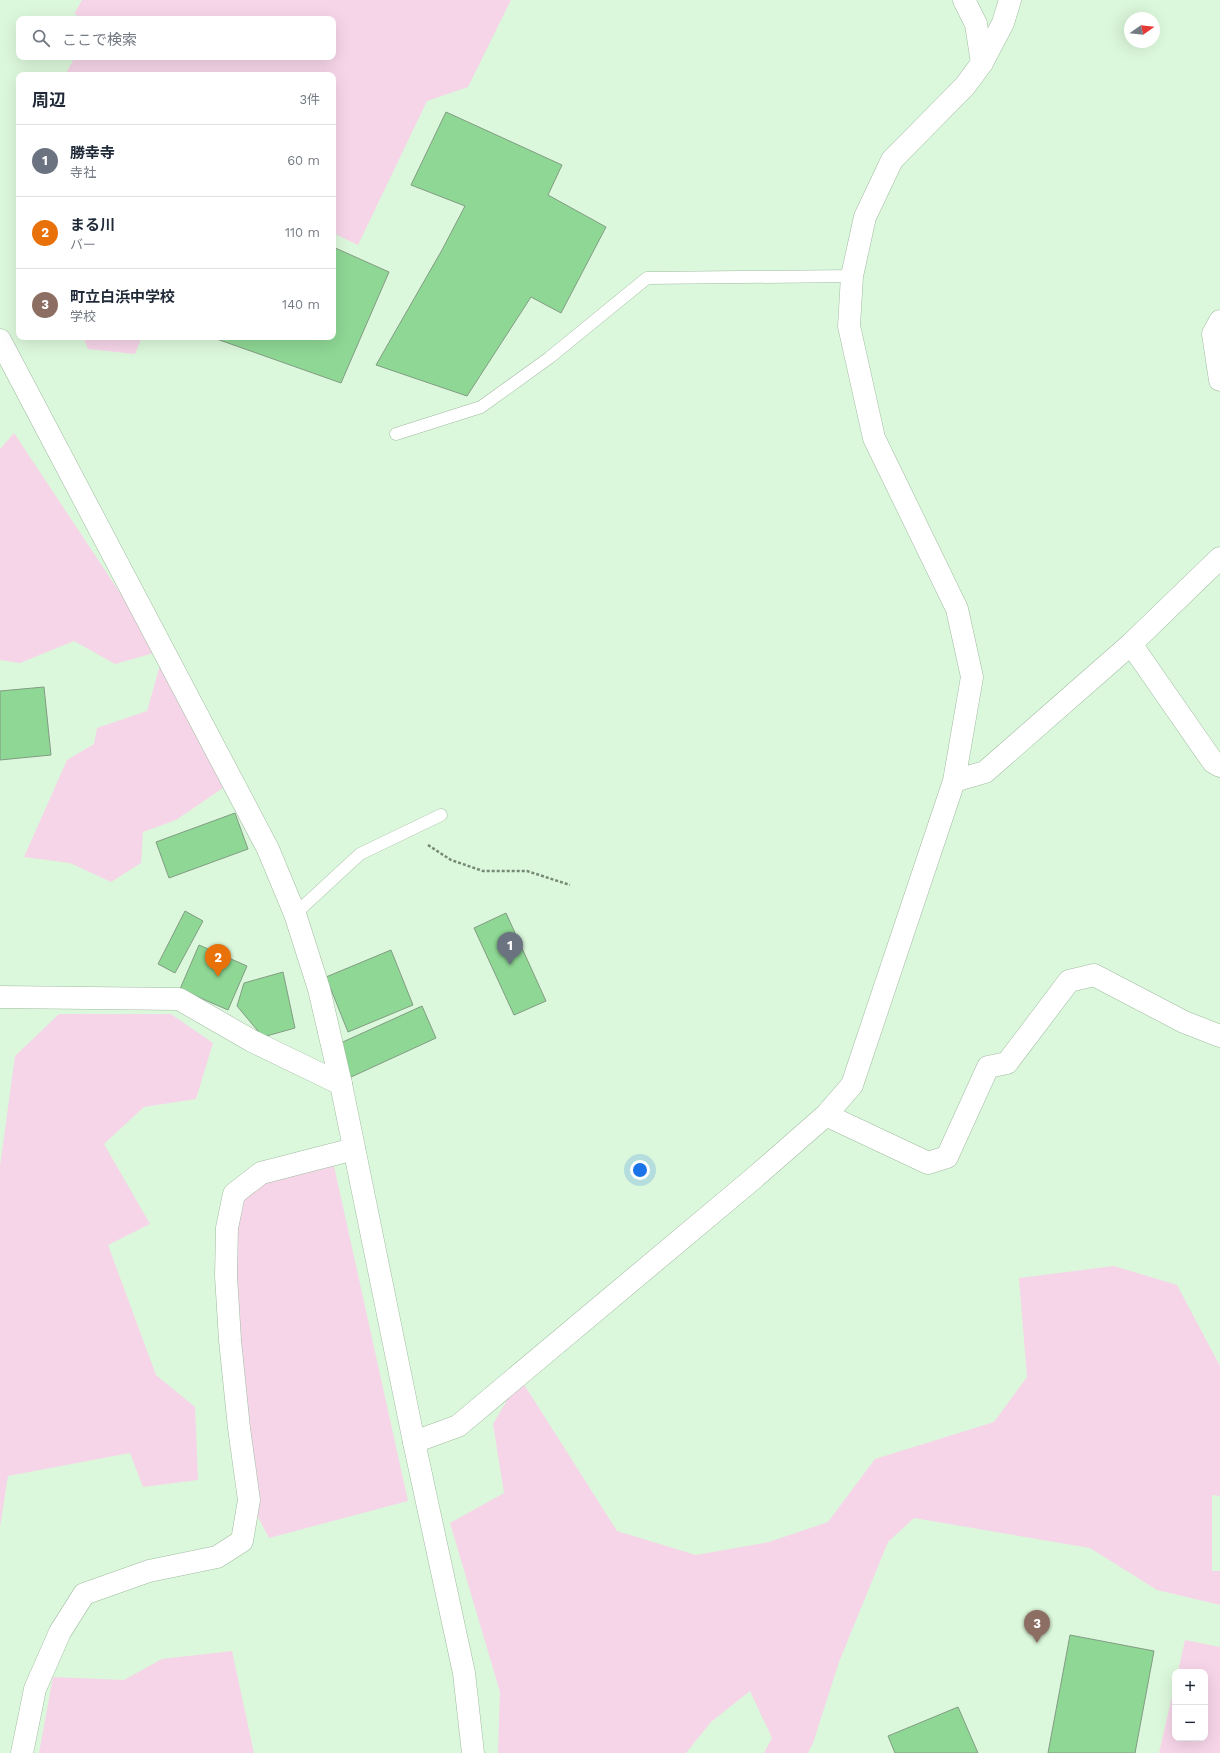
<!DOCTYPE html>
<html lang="ja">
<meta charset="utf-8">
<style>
body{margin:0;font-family:"Work Sans","Noto Sans JP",sans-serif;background:#f2f2f3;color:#1f2937}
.controls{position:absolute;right:12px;bottom:12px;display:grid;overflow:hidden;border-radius:8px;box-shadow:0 4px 16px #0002}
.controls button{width:36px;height:36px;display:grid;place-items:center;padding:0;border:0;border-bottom:1px solid #e0e1e3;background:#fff;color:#1f2937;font:20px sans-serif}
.compass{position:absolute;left:1124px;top:12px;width:36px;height:36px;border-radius:50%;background:#fff;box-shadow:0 4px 16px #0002;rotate:76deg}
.you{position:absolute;left:640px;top:1170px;width:14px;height:14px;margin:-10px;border:3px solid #fff;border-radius:50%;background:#1a73e8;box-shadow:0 0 0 6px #1a73e833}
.badge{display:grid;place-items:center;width:26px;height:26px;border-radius:50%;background:#b63e91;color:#fff;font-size:13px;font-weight:700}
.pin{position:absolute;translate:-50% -33px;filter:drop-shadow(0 1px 2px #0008)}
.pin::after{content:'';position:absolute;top:21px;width:14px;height:12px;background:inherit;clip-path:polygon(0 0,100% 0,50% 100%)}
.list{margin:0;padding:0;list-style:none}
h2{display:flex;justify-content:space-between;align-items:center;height:52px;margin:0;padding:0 16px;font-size:17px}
h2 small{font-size:13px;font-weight:400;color:#747a83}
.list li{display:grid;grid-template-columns:26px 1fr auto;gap:12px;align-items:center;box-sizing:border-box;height:72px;padding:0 16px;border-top:1px solid #e0e1e3}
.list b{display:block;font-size:15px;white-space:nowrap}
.list p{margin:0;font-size:13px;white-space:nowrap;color:#747a83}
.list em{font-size:13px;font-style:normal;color:#747a83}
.icon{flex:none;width:22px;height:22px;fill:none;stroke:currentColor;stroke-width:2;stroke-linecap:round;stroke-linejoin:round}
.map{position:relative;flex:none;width:1220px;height:1753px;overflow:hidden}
.search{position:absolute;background:#fff;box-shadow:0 4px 16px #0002;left:16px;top:16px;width:320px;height:44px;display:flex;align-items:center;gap:10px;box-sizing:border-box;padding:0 14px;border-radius:8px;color:#747a83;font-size:15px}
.panel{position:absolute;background:#fff;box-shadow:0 4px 16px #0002;left:16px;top:72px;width:320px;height:268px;border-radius:8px}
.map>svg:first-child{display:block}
</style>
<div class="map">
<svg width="1220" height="1753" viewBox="0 0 1220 1753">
<rect width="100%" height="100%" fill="#dcf8dc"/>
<path fill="#f6d5e8" d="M82,0H511L468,87L427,101L358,245L333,233V75H65L75,57H333V19H85L74,14Z
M83,337H142L135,354L88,349Z
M14,433L138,620L154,653L115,664L74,641L20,663L0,660V449Z
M160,665L223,788L176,820L143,832L141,863L111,882L70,863L24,857L67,760L94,744L97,728L147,711Z
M59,1014H171L213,1043L196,1099L144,1107L104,1144L150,1224L108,1245L156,1375L195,1407L198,1480L143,1487L130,1453L8,1476L0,1527V1166L15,1056Z
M303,1161L334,1166L408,1501L269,1538L249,1500L227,1228L261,1173Z
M1114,1266L1177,1285L1220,1366V1496L1212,1495V1571H1220V1605L1157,1590L1090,1548L914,1518L888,1542L839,1662L813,1743L808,1753H764L772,1738L750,1691L711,1722L686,1753H498L500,1692L450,1523L504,1493L493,1424L520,1378L617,1531L696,1555L769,1542L828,1522L875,1459L994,1422L1027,1377L1019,1278Z
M1185,1640L1220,1647V1753H1159L1175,1683V1738H1205V1672H1178Z
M232,1651L254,1753H39L53,1677L124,1680L162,1659Z"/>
<path fill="#8ed794" stroke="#829c83" d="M446,112L562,165L548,195L606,227L561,313L531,297L467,396L376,365L442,250L465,206L411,185Z
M333,247L389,272L341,383L211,337H333Z
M44,687L51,755L0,760V691Z
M235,813L248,849L169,878L156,842Z
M185,911L203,921L175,973L158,964Z
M506,913L546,1001L514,1015L474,928Z
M199,945L247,966L228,1010L180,989Z
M391,950L413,1005L348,1032L326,977Z
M283,972L295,1028L263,1037L237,1006L244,983Z
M422,1006L436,1038L349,1078L334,1046Z
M1070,1635L1154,1651L1135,1753H1048Z
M958,1707L978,1753H895L888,1736Z"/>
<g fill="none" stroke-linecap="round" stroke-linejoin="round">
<defs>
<path id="service" d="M396,434L481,407L549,358L647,278L852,276
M295,914L360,854L441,815"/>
<path id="minor" d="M1220,321L1213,334L1220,380
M954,781L985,772L1131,644L1220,558
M0,997L179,999L252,1041L341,1084
M826,1115L928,1163L947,1157L988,1067L1007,1063L1069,981L1094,975L1184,1022L1220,1036
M414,1442L458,1426L754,1178L826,1115L852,1085L954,781L972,677L957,609L874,438L849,326L852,276L865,217L892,160L965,86L982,63L1003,23L1010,0
M22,1753L35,1689L60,1632L84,1594L149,1571L217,1557L242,1541L249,1500L239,1428L230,1340L226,1276L227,1228L234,1194L261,1173L354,1149"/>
<path id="tertiary" d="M964,0L976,24L982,63
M0,340L268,849L295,914L319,989L341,1084L414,1442L464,1673L473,1753
M1131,644L1213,762L1220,766"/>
</defs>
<use href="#service" stroke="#a0bba1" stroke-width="13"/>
<use href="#minor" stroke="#a0bba1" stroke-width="23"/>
<use href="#tertiary" stroke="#a0bba1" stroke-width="23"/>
<path stroke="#768977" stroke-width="2.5" stroke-dasharray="3 2" stroke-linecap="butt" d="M428,845L451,860L483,871H527L570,885"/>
<use href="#service" stroke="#fff" stroke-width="12"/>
<use href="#minor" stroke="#fff" stroke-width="22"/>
<use href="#tertiary" stroke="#fff" stroke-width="22"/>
</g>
</svg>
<div class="controls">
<button>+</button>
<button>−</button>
</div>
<svg class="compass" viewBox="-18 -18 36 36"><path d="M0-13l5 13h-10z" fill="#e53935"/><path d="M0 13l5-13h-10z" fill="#747a83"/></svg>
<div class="you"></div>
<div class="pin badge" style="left:510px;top:965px;background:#6b7280">1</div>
<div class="pin badge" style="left:218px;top:977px;background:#e8710a">2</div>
<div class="pin badge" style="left:1037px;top:1643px;background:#8d6e63">3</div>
<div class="search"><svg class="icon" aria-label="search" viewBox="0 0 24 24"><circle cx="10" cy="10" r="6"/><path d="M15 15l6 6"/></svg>ここで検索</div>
<section class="panel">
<h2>周辺<small>3件</small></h2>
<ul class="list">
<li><span class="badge" style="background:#6b7280">1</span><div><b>勝幸寺</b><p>寺社</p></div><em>60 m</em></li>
<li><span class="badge" style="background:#e8710a">2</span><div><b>まる川</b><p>バー</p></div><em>110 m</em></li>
<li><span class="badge" style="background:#8d6e63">3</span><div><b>町立白浜中学校</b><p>学校</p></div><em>140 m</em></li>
</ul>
</section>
</div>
